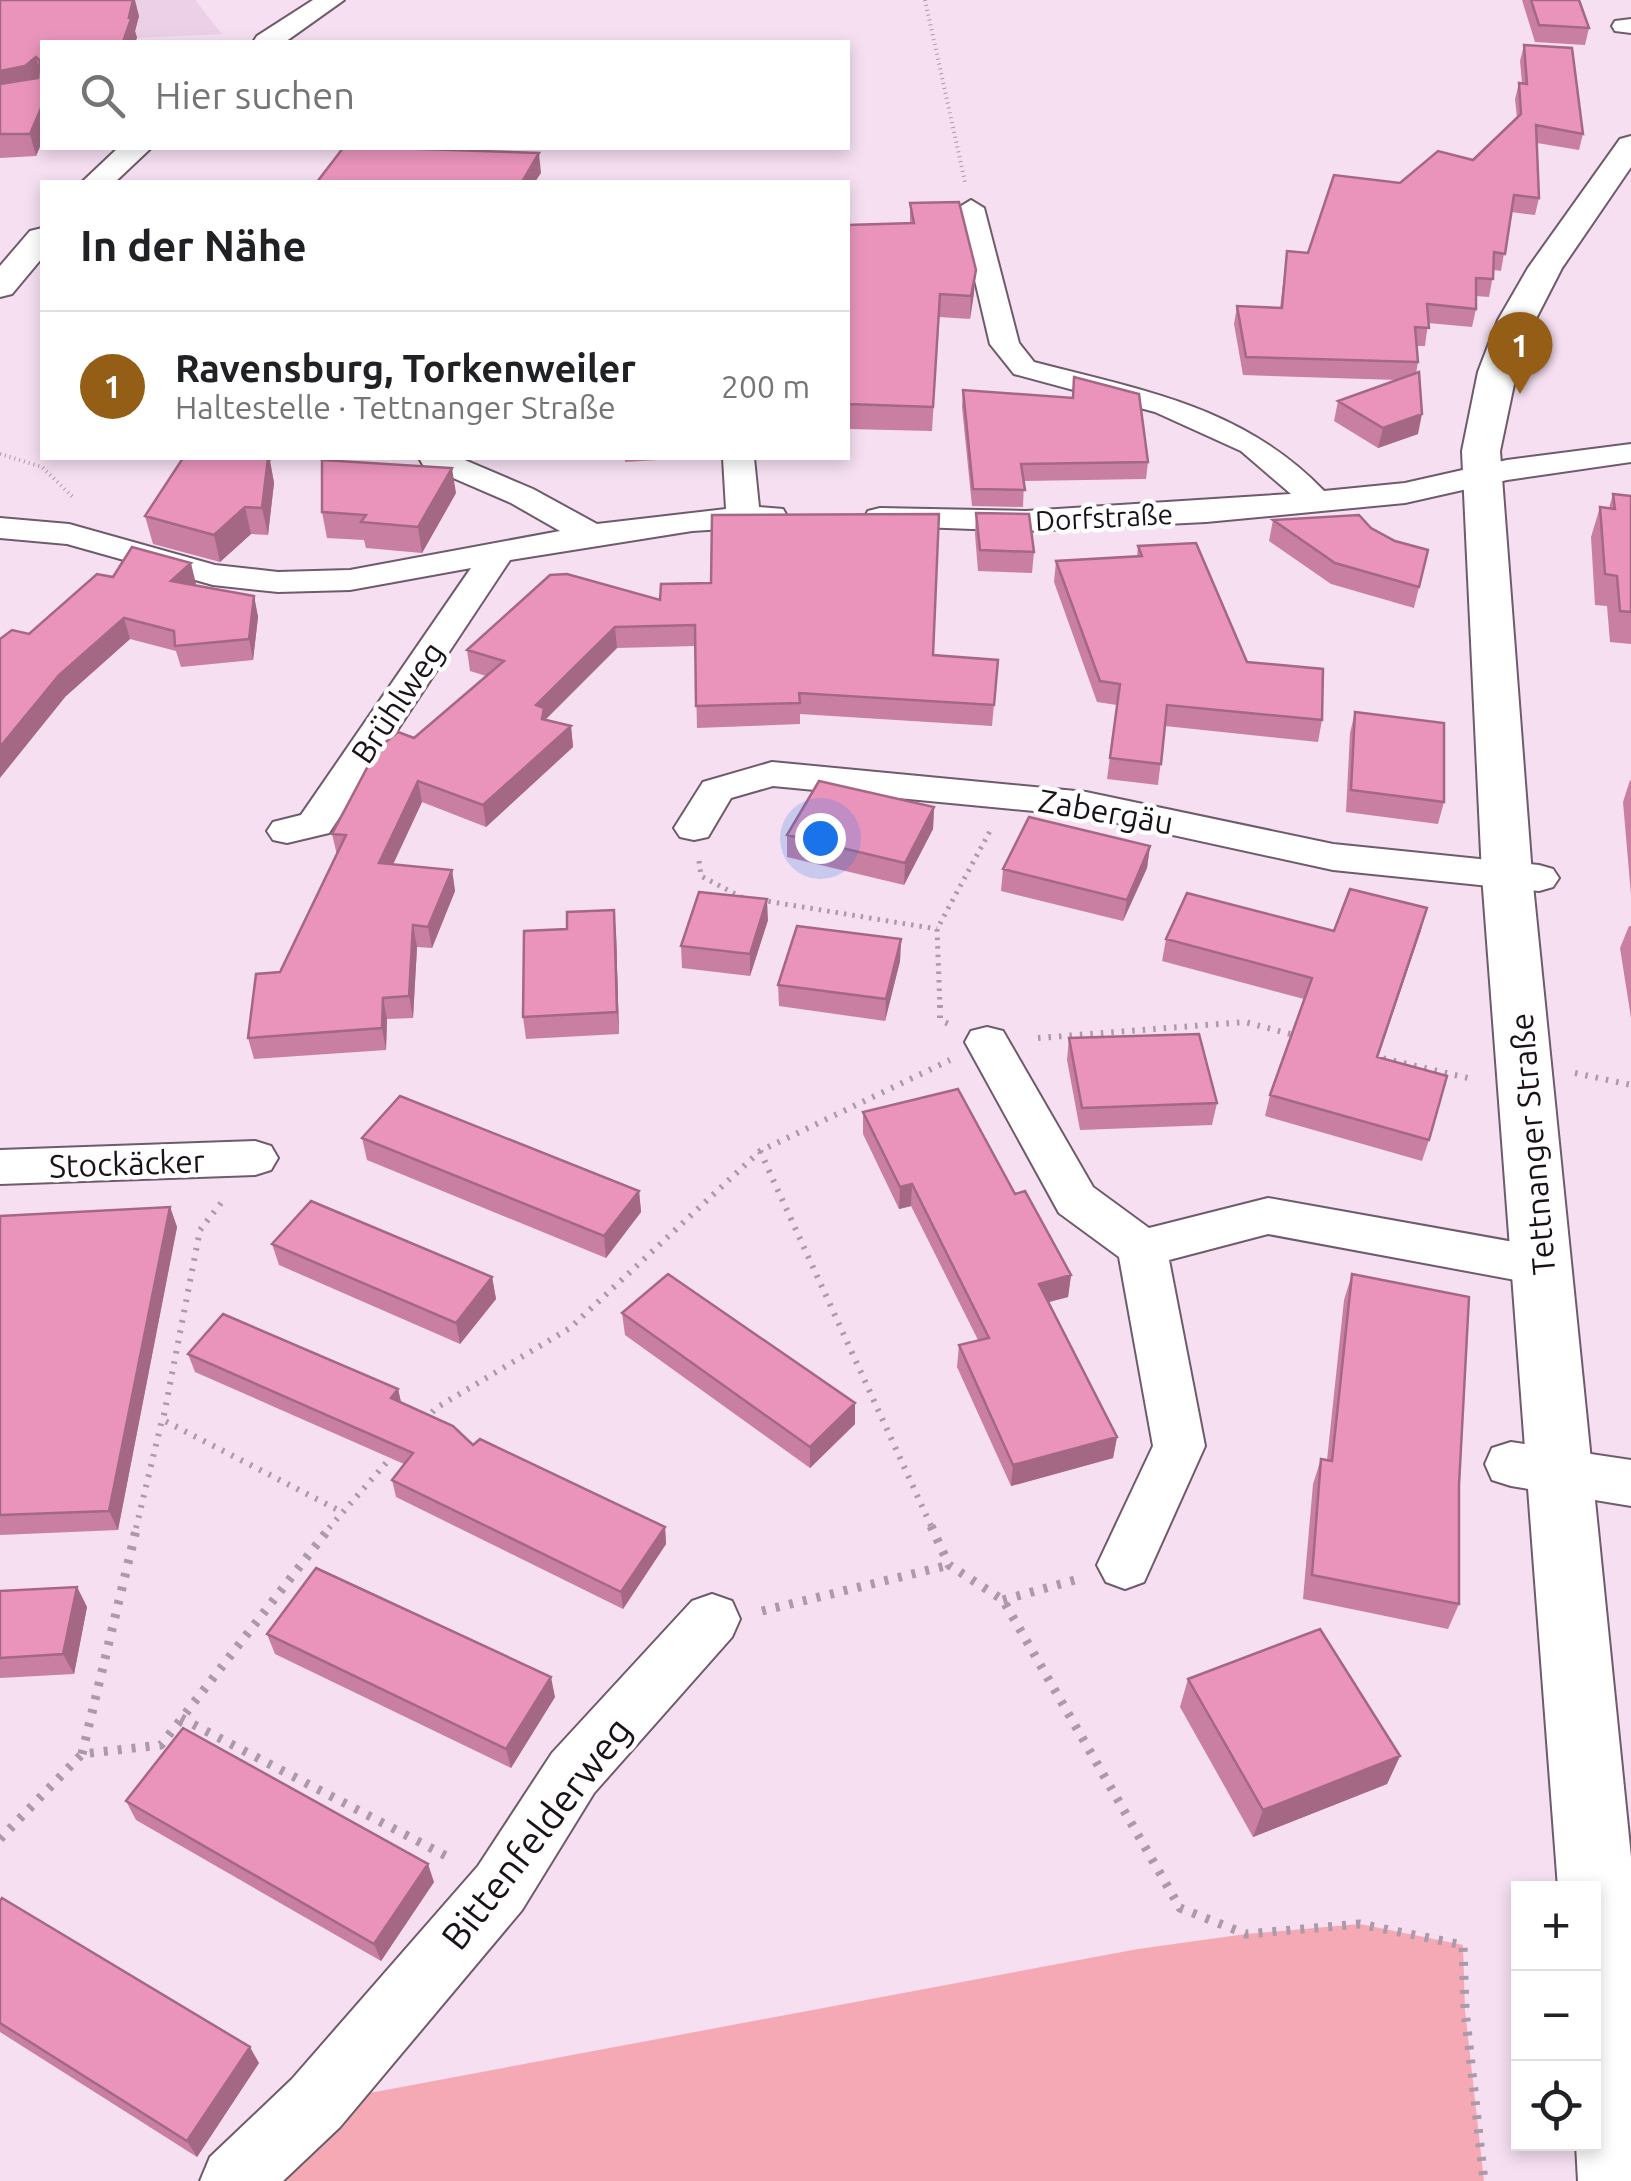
<!DOCTYPE html>
<html lang="de">
<meta charset="utf-8">
<style>
body{margin:0;font-family:Ubuntu,sans-serif;background:#f6f6f6;color:#202124}
.controls{position:absolute;right:30px;bottom:30px;display:grid;overflow:hidden;border-radius:0px;box-shadow:0 5px 15px #0003}
.controls button{width:90px;height:90px;display:grid;place-items:center;padding:0;border:0;border-bottom:2px solid #e0e0e0;background:#fff;color:#202124;font:50px sans-serif}
.you{position:absolute;left:820px;top:838px;width:35px;height:35px;margin:-25px;border:8px solid #fff;border-radius:50%;background:#1a73e8;box-shadow:0 0 0 15px #1a73e833}
.badge{display:grid;place-items:center;width:65px;height:65px;border-radius:50%;background:#955e17;color:#fff;font-size:32px;font-weight:700}
.pin{position:absolute;translate:-50% -82px;filter:drop-shadow(0 2px 5px #0008)}
.pin::after{content:'';position:absolute;top:52px;width:35px;height:30px;background:inherit;clip-path:polygon(0 0,100% 0,50% 100%)}
.list{margin:0;padding:0;list-style:none}
h2{display:flex;justify-content:space-between;align-items:center;height:130px;margin:0;padding:0 40px;font-size:42px}
h2 small{font-size:32px;font-weight:400;color:#757577}
.list li{display:grid;grid-template-columns:65px 1fr auto;gap:30px;align-items:center;box-sizing:border-box;height:150px;padding:0 40px;border-top:2px solid #e0e0e0}
.list b{display:block;font-size:38px;white-space:nowrap}
.list p{margin:0;font-size:32px;white-space:nowrap;color:#757577}
.list em{font-size:32px;font-style:normal;color:#757577}
.icon{flex:none;width:55px;height:55px;fill:none;stroke:currentColor;stroke-width:2;stroke-linecap:round;stroke-linejoin:round}
.map{position:relative;flex:none;width:1631px;height:2181px;overflow:hidden}
.search{position:absolute;background:#fff;box-shadow:0 5px 15px #0003;left:40px;top:40px;width:810px;height:110px;display:flex;align-items:center;gap:25px;box-sizing:border-box;padding:0 35px;border-radius:0px;color:#757577;font-size:38px}
.panel{position:absolute;background:#fff;box-shadow:0 5px 15px #0003;left:40px;top:180px;width:810px;height:280px;border-radius:0px}
.map>svg:first-child{display:block}
</style>
<div class="map">
<svg width="1631" height="2181" viewBox="0 0 1631 2181">
<rect width="100%" height="100%" fill="#f5dff1"/>
<path fill="#ecd0e7" d="M0,0H195L222,34L26,43Z"/>
<path fill="#f5a9b4" d="M1360,1924L1463,1945L1465,2010L1484,2181H234L316,2103L1138,1949L1246,1934Z"/>
<g fill="none" stroke-linecap="round" stroke-linejoin="round">
<defs>
<path id="street" d="M1631,19V33L1615,31L1612,26L1615,21Z
M971,200L984,208L1019,343L1034,362C1144,391 1242,406 1324,491L1405,483L1507,460L1631,444V462L1507,480L1405,503L1206,522L1026,531L868,525L864,518L868,511L880,508L1026,511L1291,494L1241,451L1155,412L1014,374L990,344L958,208Z
M419,458H460L533,489L597,524L726,509L723,458H754L759,507L783,509L787,516L783,523L771,526L692,531L510,560L329,833L287,843L273,840L267,831L273,822L301,815L471,568L350,590L278,592L213,585L67,544L0,538V518L69,524L215,565L278,572L350,570L560,531L511,503L423,465Z
M772,762L1086,792L1333,844L1539,865L1553,869L1559,878L1553,887L1539,891L1333,870L1086,816L773,786L731,798L708,837L694,840L680,837L674,828L703,782Z
M987,1027L1003,1031L1093,1187L1149,1228L1268,1198L1542,1247L1559,1253L1566,1266L1559,1279L1542,1285L1268,1234L1169,1260L1205,1446L1144,1582L1125,1589L1106,1582L1097,1565L1153,1446L1119,1257L1059,1213L965,1042L971,1031Z
M255,1141L271,1146L278,1158L271,1170L255,1175L0,1184V1150Z
M1511,1442L1631,1460V1506L1511,1486L1492,1480L1485,1464L1492,1448Z
M712,1594L732,1601L740,1619L732,1637L594,1793L522,1910L340,2127L283,2181H200L210,2157L292,2079L478,1866L552,1753L692,1601Z"/>
<path id="secondary" d="M313,0H344L285,42H253L257,36Z
M1631,136V167L1562,268L1522,346L1500,451L1532,875L1631,1857V2181H1578L1576,2144H1594V1888H1558L1482,875L1462,451L1478,372L1498,320L1528,268L1620,139Z
M118,148H151L115,182H82Z
M42,228V258L12,294L0,297V266L30,231Z"/>
</defs>
<use href="#street" stroke="#6e5b6b" stroke-width="4"/>
<use href="#secondary" stroke="#6e5b6b" stroke-width="4"/>
<path stroke="#ac9aa9" stroke-width="4" stroke-dasharray="1 4" stroke-linecap="butt" d="M925,0L965,182
M0,454L42,467L74,498"/>
<path stroke="#ac9aa9" stroke-width="5" stroke-dasharray="2.5 6" stroke-linecap="butt" d="M699,861L701,876L743,898
M760,900L937,929
M940,1008L937,929L990,831"/>
<path stroke="#ac9aa9" stroke-width="6" stroke-dasharray="2.5 8" stroke-linecap="butt" d="M940,1005V1020L949,1024
M1038,1038L1245,1022L1298,1036
M1373,1056L1472,1079
M1575,1073L1631,1085
M760,1151L932,1528
M221,1203L200,1230L163,1420L342,1512
M425,1420L436,1408L570,1328L760,1151L950,1060
M136,1528L162,1420
M329,1528L393,1455"/>
<path stroke="#ac9aa9" stroke-width="9" stroke-dasharray="4 10" stroke-linecap="butt" d="M931,1526L949,1565L1003,1600L1180,1908L1246,1934L1360,1924L1463,1945L1465,2010L1484,2181
M1003,1600L1075,1580
M762,1611L949,1565
M181,1718L452,1859
M82,1754L137,1526
M0,1839L82,1754L161,1745L331,1526"/>
<use href="#street" fill="#fff" fill-rule="evenodd"/>
<use href="#secondary" fill="#fff" fill-rule="evenodd"/>
</g>
<path fill="#c97fa2" d="M0,0L139,16L135,31L137,38L135,42H42V142L36,156L0,158Z
M1522,0H1579L1589,28L1585,45L1535,42Z
M1524,45L1583,134L1579,150L1537,143L1539,198L1535,215L1511,212L1501,271L1494,270L1489,297L1476,296V309L1472,327L1428,323L1425,346H1417L1418,362L1416,374L1418,434L1378,448L1334,421L1338,401L1397,380L1243,375L1234,324L1237,306L1280,308L1287,251L1308,253L1400,183L1473,160L1517,118L1515,99L1519,83H1522L1520,61Z
M910,203L974,293L970,319L939,317L932,431L848,429V225L910,223Z
M1074,377L1148,462L1146,479L1024,481L1023,507L972,506L962,407L963,390L1072,398Z
M183,458H274L270,461L274,483L268,535L251,534L220,562L153,544L145,516Z
M625,458H690L625,462Z
M456,493L422,553L366,548L364,540L327,538L322,512Z
M1613,494L1631,496V644L1610,642L1607,606L1595,605L1591,537L1600,507L1609,508Z
M976,513L1034,552L1032,573L978,571L975,534Z
M1273,520L1371,528L1395,541L1428,550L1414,608L1331,584L1269,541Z
M1138,546L1247,662L1322,720L1318,742L1165,726L1158,785L1107,779L1117,705L1097,702L1054,582L1056,561L1137,557Z
M113,577L196,584L195,586L254,596L258,617L253,660L181,667L176,651L130,639L66,696L29,634Z
M660,600L933,655L998,660L992,726L800,714V724L697,728L695,646L617,648L545,720L571,726L573,747L486,827L422,802L393,865L452,870L455,891L432,948L417,947L413,1018L387,1019L386,1050L254,1059L248,1038L337,855L332,834L414,738L486,676L470,671L467,650Z
M1355,712L1444,802L1438,824L1346,812L1350,733Z
M1630,780L1631,781V895L1623,802Z
M934,807L933,829L904,885L787,857V835Z
M1150,846L1147,868L1123,921L1001,891L1003,869Z
M768,920L750,976L682,968L681,946Z
M1629,926H1631V1018L1620,948Z
M567,929L616,932L619,1034L526,1039L523,1017Z
M1421,930L1378,1057L1429,1140L1422,1161L1265,1116L1270,1095L1304,999L1162,961L1166,939L1334,931Z
M901,939L900,961L885,1021L779,1006L778,985Z
M1069,1038L1217,1103L1212,1125L1080,1130L1067,1060Z
M863,1112L1015,1194L1071,1275L1068,1297L1049,1302L1117,1437L1113,1458L1011,1486L957,1367L959,1345L978,1340L911,1206L899,1209L863,1134Z
M362,1138L639,1191L641,1212L606,1258L367,1160Z
M170,1207L177,1227L118,1530L0,1535V1216Z
M272,1244L492,1277L496,1299L460,1344L279,1265Z
M1352,1274L1459,1604L1448,1629L1303,1599L1313,1484L1321,1459L1327,1460L1344,1300Z
M622,1313L855,1424L810,1468L625,1335Z
M188,1354L398,1389L401,1402L473,1445L665,1527L666,1544L623,1609L396,1497L392,1480L404,1464L195,1372Z
M77,1587L87,1607L74,1674L0,1678V1591Z
M267,1634L555,1697L511,1768L275,1654Z
M1188,1679L1400,1756L1387,1784L1253,1837L1180,1707Z
M126,1801L434,1882L381,1961L136,1820Z
M0,1901L259,2063L197,2157L0,2032Z"/>
<path fill="#a46884" d="M133,0H135L139,16L135,31L137,38L135,42H123Z
M36,57L42,79L0,94V71Z
M42,106V142L36,156L30,134Z
M539,153L541,173L535,182H522Z
M976,270L974,293L970,319L971,296Z
M1422,414L1418,434L1378,448L1383,428Z
M235,458H274L270,461L274,483L268,535L262,508Z
M452,468L456,493L422,553L418,527Z
M245,507L251,534L220,562L214,535Z
M191,563L196,584L177,602L171,581Z
M254,596L258,617L253,660L249,639Z
M124,618L130,639L66,696L0,778V747L59,675Z
M615,627L617,648L545,720L546,729L536,705Z
M571,726L573,747L486,827L483,805Z
M418,781L422,802L383,885L379,863Z
M934,807L933,829L904,885L905,863Z
M1150,846L1147,868L1123,921L1127,900Z
M452,870L455,891L432,948L428,927Z
M767,899L768,920L750,976V954Z
M1427,908L1421,930L1371,1078L1377,1057Z
M614,910L616,932L619,1034L617,1012Z
M413,925L417,947L413,1018L409,996Z
M901,939L900,961L885,1021L886,999Z
M383,998L387,1019L386,1050L382,1028Z
M912,1184L911,1206L899,1209L900,1187Z
M639,1191L641,1212L606,1258L604,1236Z
M170,1207L177,1227L118,1530L109,1511Z
M1071,1275L1068,1297L1037,1305L1039,1284Z
M492,1277L496,1299L460,1344L456,1323Z
M398,1389L402,1407L391,1398Z
M855,1403V1424L810,1468V1447Z
M1117,1437L1113,1458L1011,1486L1013,1465Z
M665,1527L666,1544L623,1609L621,1592Z
M77,1587L87,1607L74,1674L63,1654Z
M551,1677L555,1697L511,1768L506,1749Z
M1400,1756L1387,1784L1253,1837L1263,1810Z
M428,1864L434,1882L381,1961L374,1944Z
M250,2047L259,2063L197,2157L187,2141Z"/>
<path fill="#ea94bc" stroke="#a46884" stroke-width="2.5" d="M0,0H133L129,17L132,16L123,42H42V106L30,134H0V84L38,78L40,61L36,57L25,66L0,71Z
M1531,0H1579L1589,28L1539,25Z
M1524,45L1572,48L1583,134L1536,125L1539,198L1514,195L1505,254L1494,252L1493,279L1476,278V309L1427,304L1429,328L1415,327L1418,362L1246,357L1237,306L1282,308L1287,251L1308,253L1334,175L1400,183L1438,151L1473,160L1521,114L1519,83L1527,84Z
M343,148H394L539,153L522,182H317Z
M959,202L976,270L971,296L940,294L933,407L848,404V225L914,223L910,203Z
M1419,372L1422,414L1383,428L1338,401Z
M1074,377L1139,394L1148,462L1021,464L1025,490L973,489L963,390L1073,398Z
M183,458H268L262,508L245,507L214,535L145,516Z
M322,460L452,468L418,527L361,522L366,515L322,512Z
M1613,494L1631,496V612L1620,611L1617,576L1605,574L1600,507L1615,509Z
M976,513L1029,514L1034,552L980,550Z
M939,514L933,655L998,660L994,705L799,693L800,703L696,706L695,625L615,627L536,705L544,708L542,719L571,726L483,805L418,781L379,863L452,870L428,927L413,925L409,996L383,998L382,1028L248,1038L256,974L280,972L346,835L332,834L377,749L398,732L414,738L504,661L467,650L550,575L567,574L660,600L661,584L711,583L712,515Z
M1359,515L1371,528L1395,541L1428,550L1419,587L1335,563L1273,520Z
M1196,543L1247,662L1323,669L1322,720L1167,705L1161,764L1110,758L1120,684L1100,681L1056,561L1142,556L1138,546Z
M132,547L191,563L171,581L254,596L249,639L175,646L174,631L124,618L59,675L0,747V639L12,630L29,634L97,574L113,577Z
M1355,712L1444,723V802L1351,790Z
M819,781L934,807L905,863L787,835Z
M1029,817L1150,846L1127,900L1003,869Z
M1350,889L1427,908L1377,1057L1447,1076L1429,1140L1270,1095L1312,978L1166,939L1187,893L1334,931Z
M699,892L767,899L750,954L681,946Z
M614,910L617,1012L523,1017L524,931L567,929V912Z
M797,926L901,939L886,999L778,985Z
M1199,1034L1217,1103L1082,1108L1069,1038Z
M958,1089L1015,1194L1025,1191L1071,1275L1039,1284L1117,1437L1013,1465L959,1345L989,1338L912,1184L900,1187L863,1112Z
M400,1096L639,1191L604,1236L362,1138Z
M311,1201L492,1277L456,1323L272,1244Z
M170,1207L109,1511L0,1515V1216Z
M668,1274L855,1403L810,1447L622,1313Z
M1352,1274L1469,1297L1459,1485V1604L1312,1575L1321,1459L1332,1461Z
M223,1314L398,1389L391,1398L453,1426L473,1445L480,1439L665,1527L621,1592L392,1480L413,1453L188,1354Z
M316,1568L551,1677L506,1749L267,1634Z
M77,1587L63,1654L0,1658V1591Z
M1320,1629L1400,1756L1263,1810L1188,1679Z
M183,1728L428,1864L374,1944L126,1801Z
M2,1898L250,2047L187,2141L0,2023V1901Z"/>
<g text-anchor="middle" dominant-baseline="central" stroke-width="9" stroke-linejoin="round" paint-order="stroke">
<g font-size="28" fill="#1a1219" stroke="#fff">
<text transform="translate(1104 517) rotate(-3)">Dorfstraße</text>
</g>
<g font-size="32" fill="#1a1219" stroke="#fff">
<text transform="translate(397 702) rotate(-56)">Brühlweg</text>
<text transform="translate(1106 811) rotate(10)">Zabergäu</text>
<text transform="translate(1532 1144) rotate(-95)">Tettnanger Straße</text>
<text transform="translate(127 1163) rotate(-2)">Stockäcker</text>
</g>
<g font-size="38" fill="#1a1219" stroke="#fff">
<text transform="translate(536 1833) rotate(-52)">Bittenfelderweg</text>
</g>
</g>
</svg>
<div class="controls">
<button>+</button>
<button>−</button>
<button><svg class="icon" aria-label="locate" viewBox="0 0 24 24"><circle cx="12" cy="12" r="6"/><path d="M12 2v4M12 18v4M2 12h4M18 12h4"/></svg></button>
</div>
<div class="you"></div>
<div class="pin badge" style="left:1520px;top:394px">1</div>
<div class="search"><svg class="icon" aria-label="search" viewBox="0 0 24 24"><circle cx="10" cy="10" r="6"/><path d="M15 15l6 6"/></svg>Hier suchen</div>
<section class="panel">
<h2>In der Nähe<small></small></h2>
<ul class="list">
<li><span class="badge">1</span><div><b>Ravensburg, Torkenweiler</b><p>Haltestelle · Tettnanger Straße</p></div><em>200 m</em></li>
</ul>
</section>
</div>
